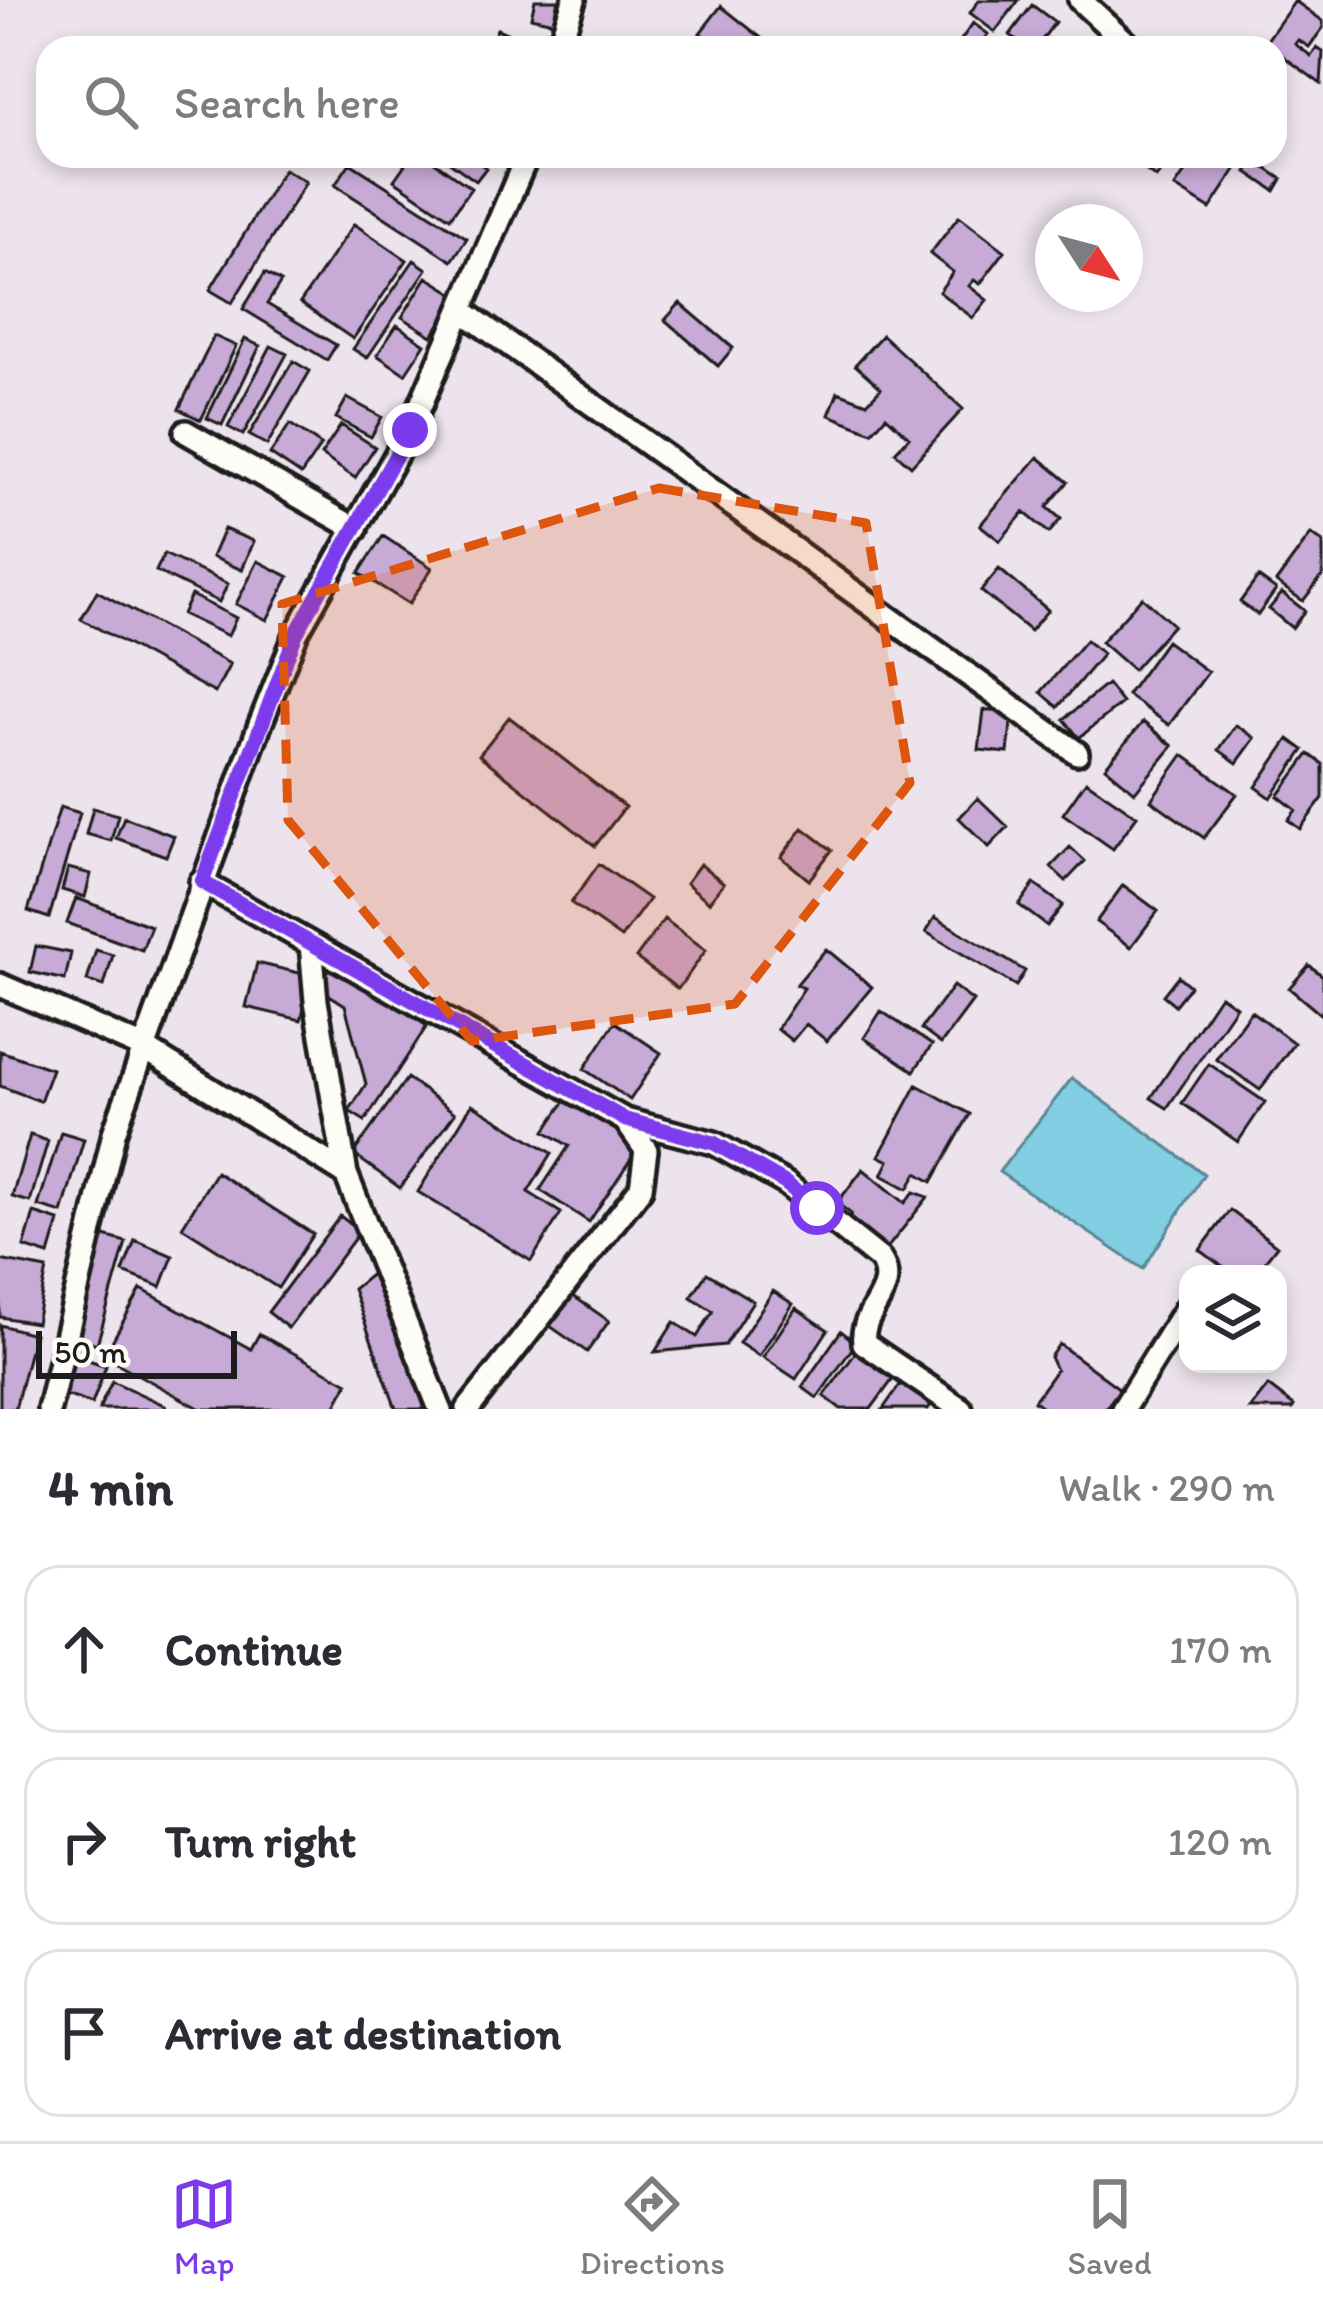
<!DOCTYPE html>
<meta charset="utf-8">
<style>
body{margin:0;font-family:Itim,sans-serif;background:#f2f2f3;color:#2b2b33}
.controls{position:absolute;right:36px;bottom:36px;display:grid;overflow:hidden;border-radius:24px;box-shadow:0 6px 18px #0003}
.controls button{width:108px;height:108px;display:grid;place-items:center;padding:0;border:0;border-bottom:3px solid #e1e1e2;background:#fff;color:#2b2b33;font:60px sans-serif}
.compass{position:absolute;left:1035px;top:204px;width:108px;height:108px;border-radius:50%;background:#fff;box-shadow:0 6px 18px #0003;rotate:126deg}
.scale{position:absolute;left:36px;bottom:30px;width:201px;box-sizing:border-box;padding-left:12px;border:6px solid #1c1c1c;border-top:0;font-size:33px;line-height:42px;white-space:nowrap;color:#1c1c1c;-webkit-text-stroke:9px #fdfcf7;paint-order:stroke}
.stop{position:absolute;width:36px;height:36px;margin:-27px;border:9px solid #7c3aed;border-radius:50%;background:#fff}
.stop.end{background:#7c3aed;border-color:#fff;box-shadow:0 3px 12px #0008}
.list{margin:0;padding:0;list-style:none}
h2{display:flex;justify-content:space-between;align-items:center;height:156px;margin:0;padding:0 48px;font-size:51px}
h2 small{font-size:39px;font-weight:400;color:#7c7c81}
.list li{display:grid;grid-template-columns:78px 1fr auto;gap:36px;align-items:center;box-sizing:border-box;height:168px;margin:0 24px 24px;padding:0 24px;border:3px solid #e1e1e2;border-radius:36px}
.list b{display:block;font-size:45px;white-space:nowrap}
.list em{font-size:39px;font-style:normal;color:#7c7c81}
.icon{flex:none;width:66px;height:66px;fill:none;stroke:currentColor;stroke-width:2;stroke-linecap:round;stroke-linejoin:round}
.map{position:relative;flex:none;width:1323px;height:1409px;overflow:hidden}
.search{position:absolute;background:#fff;box-shadow:0 6px 18px #0003;left:36px;right:36px;top:36px;height:132px;display:flex;align-items:center;gap:30px;box-sizing:border-box;padding:0 42px;border-radius:36px;color:#7c7c81;font-size:45px}
.sheet{height:732px;background:#fff}
nav{display:flex;justify-content:space-around;align-items:center;box-sizing:border-box;height:168px;border-top:3px solid #e1e1e2;background:#fff;font-size:33px;color:#7c7c81}
nav a{display:grid;justify-items:center;gap:6px}
nav .on{color:#7c3aed}
.map>svg:first-child{display:block}
</style>
<div class="map">
<svg width="1323" height="1409" viewBox="0 0 1323 1409">
<rect width="100%" height="100%" fill="#ede3ed"/>
<filter id="ink" filterUnits="userSpaceOnUse"><feTurbulence type="fractalNoise" baseFrequency=".00833" numOctaves="2"/><feDisplacementMap in="SourceGraphic" scale="24" xChannelSelector="R" yChannelSelector="G"/><feConvolveMatrix kernelMatrix="1 2 1 2 8 2 1 2 1" color-interpolation-filters="sRGB"/></filter>
<g filter="url(#ink)">
<path fill="#82cee2" stroke="#598793" stroke-width="3" d="M1072,1078L1204,1174L1143,1269L999,1172Z"/>
<path fill="#c8aad7" stroke="#1c1c1c" stroke-width="3" d="M535,0H558L553,22L531,17Z
M979,0H1019L995,32L970,13Z
M1295,1L1323,21V28L1309,47L1298,40L1295,44L1311,56L1317,48L1323,52L1321,84L1265,43Z
M1032,5L1055,22L1036,48H1028L1010,35Z
M721,6L774,48H719L700,33Z
M973,23L988,34L977,48H955Z
M497,29L523,40L520,48H490Z
M411,156H426L471,188L450,218L394,180Z
M441,156H470L486,168L476,181Z
M1127,156H1173L1156,178Z
M1196,156H1245L1210,209L1175,187Z
M1255,161L1282,179L1275,191L1247,172Z
M350,163L467,238L452,261L335,185Z
M284,169L306,182L232,303L210,290Z
M959,216L1005,251L980,284L974,280L969,286L987,300L973,318L939,292L953,272L930,254Z
M354,224L407,260L353,339L300,303Z
M414,260L427,269L367,358L353,349Z
M265,273L281,282L267,304L336,345L327,360L243,309Z
M427,277L458,296L432,336L402,317Z
M680,303L733,348L718,366L665,320Z
M397,325L425,344L405,374L377,355Z
M882,335L963,409L911,466L895,452L909,437L886,416L872,432L829,415L838,392L867,403L881,388L855,365Z
M214,336L236,346L201,420L179,409Z
M245,339L260,346L222,425L207,418Z
M271,346L287,354L243,435L228,427Z
M293,361L310,371L267,445L249,435Z
M347,398L382,417L371,437L336,418Z
M290,424L321,445L301,475L270,454Z
M341,425L375,447L355,478L321,455Z
M1038,457L1068,482L1047,507L1061,519L1049,533L1024,512L1000,541L980,525Z
M224,529L254,541L242,570L212,557Z
M1311,534L1323,542V575L1303,601L1276,582Z
M383,536L432,568L409,604L359,573Z
M164,554L228,584L219,602L156,571Z
M258,561L289,577L267,620L236,604Z
M999,569L1048,610L1030,631L981,591Z
M1258,577L1276,590L1258,615L1240,602Z
M97,591L230,664L215,693L81,619Z
M1282,593L1305,611L1292,628L1269,609Z
M191,595L236,618L228,636L182,614Z
M1142,597L1173,625L1133,670L1101,642Z
M1086,640L1103,654L1058,707L1041,692Z
M1166,641L1208,672L1169,725L1127,695Z
M1107,684L1122,703L1079,738L1064,719Z
M984,710L1012,713L1008,753L979,750Z
M509,717L625,807L595,846L479,755Z
M1143,722L1173,746L1135,792L1105,767Z
M1236,725L1255,738L1237,763L1219,750Z
M1289,739L1304,750L1271,798L1256,787Z
M1309,754L1323,764V798L1300,829L1288,820L1296,810L1278,796Z
M1183,755L1237,794L1204,838L1151,800Z
M1086,781L1137,816L1113,849L1063,814Z
M978,798L1008,827L989,847L959,818Z
M60,807L80,813L49,918L28,911Z
M93,808L118,815L111,841L86,834Z
M124,817L174,836L166,856L116,838Z
M803,828L832,850L809,880L781,857Z
M1070,847L1085,861L1066,881L1051,867Z
M599,864L649,899L621,938L571,903Z
M700,864L724,883L709,902L686,883Z
M68,868L91,874L85,897L62,890Z
M1034,884L1063,905L1047,926L1019,905Z
M1123,885L1158,911L1131,947L1096,922Z
M76,898L151,926L142,950L67,923Z
M935,917L1025,971L1016,986L926,932Z
M664,919L706,950L678,989L636,958Z
M36,946L71,953L65,980L30,972Z
M826,949L872,987L827,1041L806,1024L792,1041L777,1029L804,988L796,985Z
M96,950L113,955L104,986L87,981Z
M257,963L312,976L301,1020L246,1007Z
M332,964L427,1026L365,1121L349,1111L366,1084L345,1005L317,987Z
M1309,965L1323,976V1010L1320,1014L1289,988Z
M1178,976L1190,986L1175,1005L1163,995Z
M953,986L973,1001L941,1044L921,1029Z
M1220,995L1236,1006L1167,1108L1151,1098Z
M881,1011L932,1045L914,1071L864,1038Z
M1251,1011L1294,1043L1260,1090L1216,1059Z
M615,1022L661,1053L630,1100L584,1069Z
M0,1051L52,1069L40,1101L0,1086Z
M1209,1064L1265,1102L1238,1142L1182,1103Z
M407,1078L455,1113L400,1188L353,1154Z
M917,1085L970,1114L932,1182L917,1173L908,1189L882,1175L889,1161L879,1156Z
M568,1097L640,1145L589,1222L540,1190L569,1146L545,1131Z
M472,1104L552,1153L528,1192L561,1213L531,1261L418,1192Z
M61,1132L84,1139L62,1213L38,1206Z
M30,1135L48,1141L30,1202L12,1197Z
M863,1169L905,1203L914,1192L928,1197L881,1256L842,1225L851,1214L837,1203Z
M216,1172L313,1234L278,1288L182,1227Z
M1230,1210L1277,1246L1255,1274H1232L1200,1250Z
M34,1213L59,1221L49,1255L24,1247Z
M340,1216L360,1231L288,1328L268,1312Z
M101,1235L126,1242L97,1344L72,1336Z
M135,1240L173,1256L161,1287L123,1272Z
M0,1260L47,1269L36,1323L0,1317Z
M374,1272L425,1409H396L353,1289Z
M707,1273L753,1301L725,1345L655,1352L674,1322L697,1337L713,1311L691,1297Z
M141,1289L251,1349L259,1334L348,1383L334,1409H201L104,1356Z
M773,1291L793,1304L759,1356L739,1343Z
M569,1293L609,1321L587,1352L547,1324Z
M796,1308L828,1330L796,1379L763,1357Z
M0,1325L34,1334L15,1409H0Z
M841,1331L856,1343L817,1398L802,1387Z
M1059,1344L1120,1389L1105,1409H1045L1034,1401L1056,1370L1050,1357Z
M859,1348L896,1375L871,1409H841L824,1396Z
M74,1355L106,1366L92,1404L60,1393Z
M112,1381L166,1406L164,1409H99Z
M902,1382L932,1403L928,1409H883Z
M1268,1386L1294,1406L1292,1409H1250Z"/>
<g fill="none" stroke-linecap="round" stroke-linejoin="round">
<defs>
<path id="street" d="M1080,0L1132,48
M558,48L574,0
M464,312L1077,753
M186,432L356,529
M201,882L311,944L316,1001L346,1174L440,1409
M311,944L625,1120L646,1150L641,1188L468,1409
M0,985L144,1048L346,1174
M625,1120L714,1143L785,1183L880,1259C901,1291 859,1311 864,1343L961,1409
M49,1409L114,1133L259,727L296,634L410,430L527,156
M1123,1409L1188,1305"/>
</defs>
<use href="#street" stroke="#1c1c1c" stroke-width="30"/>
<use href="#street" stroke="#fdfcf7" stroke-width="21"/>
</g>
</g>
<g fill="none" stroke-linecap="round" stroke-linejoin="round" filter="url(#ink)">
<path stroke="#7c3aed" stroke-width="15" d="M410,430L296,634L202,882L626,1120L714,1143L785,1183L817,1208"/>
</g>
<path fill="#de560d" fill-opacity="0.2" stroke="#de560d" stroke-width="9" stroke-dasharray="24 15" stroke-linejoin="round" d="M659,488L866,523L910,783L735,1004L472,1041L288,820L282,604Z"/>
</svg>
<div class="controls">
<button><svg class="icon" aria-label="layers" viewBox="0 0 24 24"><path d="M12 4l9 5-9 5-9-5zM3 14l9 5 9-5"/></svg></button>
</div>
<svg class="compass" viewBox="-18 -18 36 36"><path d="M0-13l5 13h-10z" fill="#e53935"/><path d="M0 13l5-13h-10z" fill="#7c7c81"/></svg>
<div class="scale">50 m</div>
<div class="stop" style="left:817px;top:1208px"></div>
<div class="stop end" style="left:410px;top:430px"></div>
<div class="search"><svg class="icon" aria-label="search" viewBox="0 0 24 24"><circle cx="10" cy="10" r="6"/><path d="M15 15l6 6"/></svg>Search here</div>
</div>
<section class="sheet">
<h2>4 min<small>Walk · 290 m</small></h2>
<ul class="list">
<li><svg class="icon" aria-label="ahead" viewBox="0 0 24 24"><path d="M12 20V5M6 11l6-6 6 6"/></svg><div><b>Continue</b></div><em>170 m</em></li>
<li><svg class="icon" aria-label="right" viewBox="0 0 24 24"><path d="M7 20v-9h11M14 6l5 5-5 5"/></svg><div><b>Turn right</b></div><em>120 m</em></li>
<li><svg class="icon" aria-label="arrive" viewBox="0 0 24 24"><path d="M6 21V4h12l-3 4 3 4H6"/></svg><div><b>Arrive at destination</b></div></li>
</ul>
</section>
<nav>
<a class="on"><svg class="icon" aria-label="map" viewBox="0 0 24 24"><path d="M3 6l6-2 6 2 6-2v14l-6 2-6-2-6 2zM9 4v14M15 6v14"/></svg>Map</a>
<a><svg class="icon" aria-label="directions" viewBox="0 0 24 24"><path d="M12 3l9 9-9 9-9-9zM9 14v-3h6M13 9l2 2-2 2"/></svg>Directions</a>
<a><svg class="icon" aria-label="saved" viewBox="0 0 24 24"><path d="M7 4h10v16l-5-4-5 4z"/></svg>Saved</a>
</nav>
